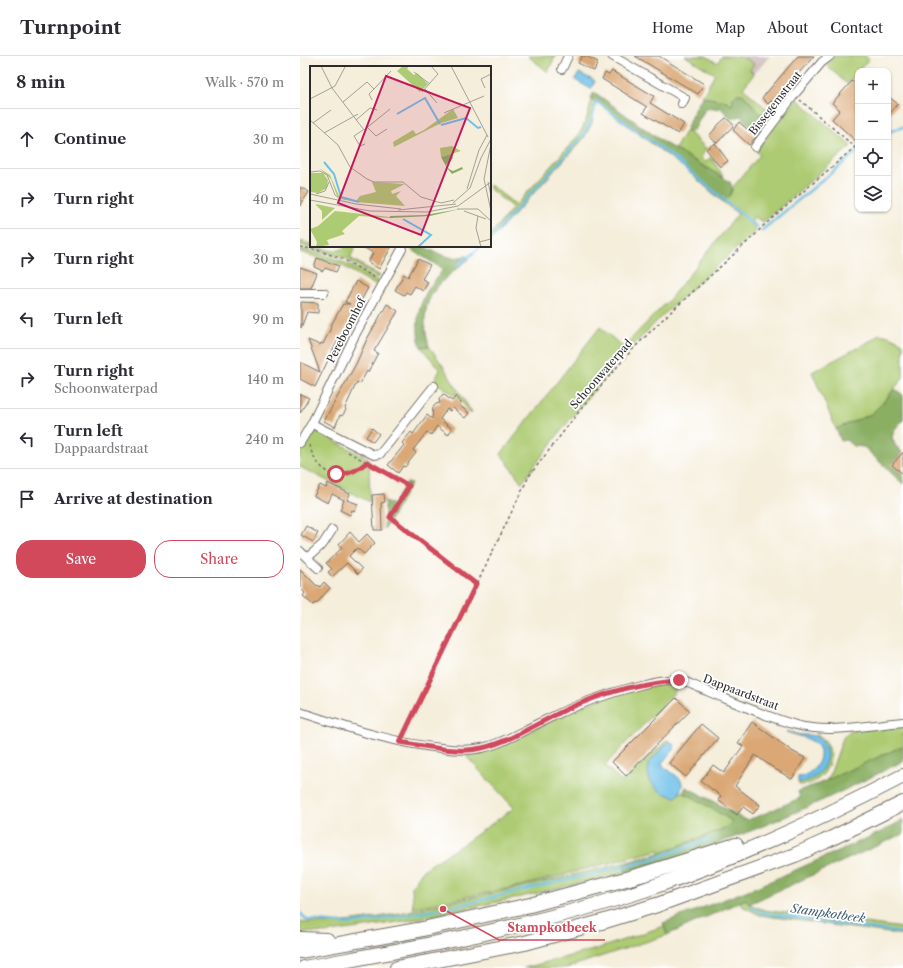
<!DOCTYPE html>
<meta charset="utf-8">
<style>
body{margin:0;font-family:"Libre Caslon Text",serif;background:#f7f7f7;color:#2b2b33}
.controls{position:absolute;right:12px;top:12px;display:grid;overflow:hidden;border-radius:8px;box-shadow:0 1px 3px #0004}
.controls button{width:36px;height:36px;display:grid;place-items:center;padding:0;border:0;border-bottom:1px solid #e1e1e2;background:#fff;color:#2b2b33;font:20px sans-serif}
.stop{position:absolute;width:12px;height:12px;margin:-9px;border:3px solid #d1495b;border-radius:50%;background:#fff}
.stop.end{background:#d1495b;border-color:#fff;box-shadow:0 1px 4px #0008}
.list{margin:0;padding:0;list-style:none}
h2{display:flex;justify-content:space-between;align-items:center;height:52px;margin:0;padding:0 16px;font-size:17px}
h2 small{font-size:13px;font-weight:400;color:#7c7c81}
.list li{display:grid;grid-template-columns:26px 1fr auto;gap:12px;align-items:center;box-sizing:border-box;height:60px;padding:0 16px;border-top:1px solid #e1e1e2}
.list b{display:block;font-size:15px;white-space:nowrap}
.list p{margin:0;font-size:13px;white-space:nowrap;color:#7c7c81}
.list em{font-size:13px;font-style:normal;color:#7c7c81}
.actions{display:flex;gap:8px;padding:12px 16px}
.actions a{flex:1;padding:9px 0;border:1px solid #d1495b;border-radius:16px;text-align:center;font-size:14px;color:#d1495b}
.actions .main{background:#d1495b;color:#fff}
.icon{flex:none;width:22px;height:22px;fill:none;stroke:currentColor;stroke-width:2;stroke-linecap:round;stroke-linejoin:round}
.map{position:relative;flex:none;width:603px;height:912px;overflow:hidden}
header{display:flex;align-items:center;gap:24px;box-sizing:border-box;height:56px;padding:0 20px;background:#fff;border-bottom:1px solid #e1e1e2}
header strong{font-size:19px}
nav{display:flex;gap:22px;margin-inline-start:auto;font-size:14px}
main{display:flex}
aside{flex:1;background:#fff}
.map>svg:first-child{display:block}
</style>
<header>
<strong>Turnpoint</strong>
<nav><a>Home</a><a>Map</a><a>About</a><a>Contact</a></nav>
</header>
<main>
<aside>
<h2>8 min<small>Walk · 570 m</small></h2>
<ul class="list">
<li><svg class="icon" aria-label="ahead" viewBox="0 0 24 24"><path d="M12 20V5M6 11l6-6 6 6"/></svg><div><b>Continue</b></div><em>30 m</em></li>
<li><svg class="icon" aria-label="right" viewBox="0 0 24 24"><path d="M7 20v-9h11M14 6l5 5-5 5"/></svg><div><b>Turn right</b></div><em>40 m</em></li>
<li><svg class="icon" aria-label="right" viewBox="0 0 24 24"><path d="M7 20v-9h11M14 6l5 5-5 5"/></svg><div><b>Turn right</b></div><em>30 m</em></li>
<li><svg class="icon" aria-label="left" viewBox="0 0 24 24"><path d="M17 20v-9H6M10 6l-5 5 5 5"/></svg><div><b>Turn left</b></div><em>90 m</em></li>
<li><svg class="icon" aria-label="right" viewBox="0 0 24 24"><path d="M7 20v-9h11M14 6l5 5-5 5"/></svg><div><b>Turn right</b><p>Schoonwaterpad</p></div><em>140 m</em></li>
<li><svg class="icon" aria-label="left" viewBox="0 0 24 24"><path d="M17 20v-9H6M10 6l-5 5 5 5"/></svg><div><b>Turn left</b><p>Dappaardstraat</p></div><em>240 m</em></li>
<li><svg class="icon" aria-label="arrive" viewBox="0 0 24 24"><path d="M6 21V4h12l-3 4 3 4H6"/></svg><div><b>Arrive at destination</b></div></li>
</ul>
<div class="actions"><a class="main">Save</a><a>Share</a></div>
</aside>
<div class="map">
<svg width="603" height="912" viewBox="0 0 603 912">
<rect width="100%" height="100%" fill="#fff"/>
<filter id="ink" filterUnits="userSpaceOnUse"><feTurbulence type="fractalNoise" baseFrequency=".025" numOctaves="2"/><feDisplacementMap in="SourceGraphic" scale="8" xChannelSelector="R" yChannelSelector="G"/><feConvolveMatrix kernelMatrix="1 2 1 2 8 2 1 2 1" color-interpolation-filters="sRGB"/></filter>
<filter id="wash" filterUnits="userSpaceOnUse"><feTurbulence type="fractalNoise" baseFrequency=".012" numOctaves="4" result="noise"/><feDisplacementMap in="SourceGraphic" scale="16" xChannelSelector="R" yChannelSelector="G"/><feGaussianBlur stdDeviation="0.9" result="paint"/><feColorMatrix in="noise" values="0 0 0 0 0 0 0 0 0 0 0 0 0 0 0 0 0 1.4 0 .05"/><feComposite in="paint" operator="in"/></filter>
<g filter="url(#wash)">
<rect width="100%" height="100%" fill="#f5eedb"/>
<path fill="#d2bfc1" d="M443,0H470L454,18L450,14Z"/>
<path fill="#adcb72" stroke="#6c7b4e" d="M228,0H255L248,16Z
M385,0H406L417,7L422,0C434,0 445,0 454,8L450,14L454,18L443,32L467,53L464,58H460L448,43L433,42V48L430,49L427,45L402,41L415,18Z
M535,0H565L569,3L547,28L525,8Z
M291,42L296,46L292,67L284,82L190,185V179L213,152L190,133V129L216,149L278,80C285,68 290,57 291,42Z
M497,43L551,90L463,166L454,161L450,167L457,174C424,204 388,234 356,266C307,316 263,370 222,427L201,398L300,271L323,291L369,244L438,158L423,146L430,139L433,131L460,99L456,95Z
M386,74L389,76L406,92L401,102L405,106L411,101L424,122L375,93Z
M0,185L11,188V190C25,190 34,201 46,190H56L50,202L80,220L78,222L45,202L0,189Z
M0,193C29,198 54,209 79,226L77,230L41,209L0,196Z
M579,278L589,280L603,287V322L580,350L571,358L536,373L512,316L570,285Z
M129,290L143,310L172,357L171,358L156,338L154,339L134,325L140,314L121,291Z
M14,374L69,403L70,446L0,411V392L3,389L10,375Z
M364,628L379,629L373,638L305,709L322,726L367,684L369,685L348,708L350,725L376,741L380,736L391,740L432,765L425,772L360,797L359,794L220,830L113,852L112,830L123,814L169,784L214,752L166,700C203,692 235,672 270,655C299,641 332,633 364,628Z
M603,669V690L526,725L530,719L543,682L547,677L551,675Z
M516,678C543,690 528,730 499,729L498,726H502L526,702C526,693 524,685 516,680Z
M324,807L326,816L239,837L112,864L25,877L0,876V866C42,871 91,859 132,850C196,837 260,822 324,807Z
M446,843L449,848L464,854L603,872V879L460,859L442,850L440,846Z
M364,870L367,879L272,910L266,912H224L297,893Z"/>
<path fill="#8aaf64" stroke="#5a6d48" d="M294,36L366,88L430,126C435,135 430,140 423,146L383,111L291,42Z
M437,38H443L460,58H464L467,53L476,61L459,82L441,60L431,63L420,51L417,53L414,52L405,53L394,74L389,76L386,74L391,61L402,41L427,45L430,49H432L433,42Z
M106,190H122L142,199L153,202L167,200L169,203C135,229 116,245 129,290L121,291C115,274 117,255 125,239C129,230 138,222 143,213Z
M595,333L603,339V364L595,373L592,381L595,389L602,396L591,409L603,419V428L564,391L553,390L546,384L541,385L536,373L571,358L580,350Z
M107,426L111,427L89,466L84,473L85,445L93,449Z
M603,690V705C515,750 423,791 326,816L324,807L360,797L425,772L432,765L391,740L383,737L386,731L415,746L441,762L447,764L459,760L500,742L498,735L518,728Z
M603,764V778L449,848L446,843L367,879L363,867L464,828L581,776Z"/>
<path fill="#6ec0e9" stroke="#4c768a" d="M279,17L295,25L291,33L275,24Z
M487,675C490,676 493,677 496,678C503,680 514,677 520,683C537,700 519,727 498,726V721C502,720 507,719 510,716C518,711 525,696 516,688C509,682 496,679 486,676Z
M369,685L374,689V694L362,707L364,711C377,721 390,724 376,741C367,740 353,733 350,724C348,719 348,713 348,708Z"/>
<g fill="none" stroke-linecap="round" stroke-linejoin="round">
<path stroke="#6ec0e9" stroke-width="2.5" d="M588,76L603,71
M461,175L558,95
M190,183L282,81L292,62L296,45L369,98L457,171
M157,210L182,190
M451,851L463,857L603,877
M0,857L7,864L50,868L143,853L343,806L408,784"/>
</g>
<g id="blocks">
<path fill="#daa774" d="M282,0H286L298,6L294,15L278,7Z
M335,0H359L404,28L398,38Z
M498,0H514L473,46L471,45L468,48L462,42Z
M312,15L354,40L350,47L384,68L378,78L343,57L347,51L302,23L305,17L309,19Z
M552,25L558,30V87L532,63L540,54L532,47Z
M588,40L598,48L588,59Z
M426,62L434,69L417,87L409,80L419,68Z
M439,66L456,81L449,89L433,74Z
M415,87L428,105L420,111L406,93Z
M0,131L9,136L0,150Z
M61,190H92L79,213L68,206L73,197Z
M17,202L39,210L36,216L25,212L23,215L14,211Z
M118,203L130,209L122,223L128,226L123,235L115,230L110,238L106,236L104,239L95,234L104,218L108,221Z
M0,211L17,217L11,232H0Z
M56,225L68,232L41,281L40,280L38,284L15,331L0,323V306L20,316L8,284L20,289L21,287L23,288L31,272L30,271L43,248H50L45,246Z
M1,246L18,247V257L7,256L1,272Z
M87,248L98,255L74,295L78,297L68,316L67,315L60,328L57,326L45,352L46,354L42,360L40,359L35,371L24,365L56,308L67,283Z
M0,338L9,342L0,357Z
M143,338L152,345L156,340L161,347L159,349L169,357L165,362L153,352L150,355L147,353L140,363L152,373L148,379L137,370L131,379L127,376L113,394L116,397L105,411L103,410L98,417L88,409L104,389L102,387L111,376L113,378L127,359L132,363L133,351L136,348L140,347L139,343Z
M72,372L79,378L73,386L66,381Z
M603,396V418L592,409Z
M28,427L50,438L47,444L58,448L54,455L52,454L50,459L40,454L44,444L32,438L28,447L14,440L20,429L26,432Z
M84,438L85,446L81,447L82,474H74L72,439Z
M6,470L18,477L13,486L1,479Z
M50,476L59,486L67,478L75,487L64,498L57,492L49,500L62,513L58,518L47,507L32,521L28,516L32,513L26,507L42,492L39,488Z
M0,513L17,530L18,529L20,531L24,526L30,532L16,548L15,547L13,549L3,540L5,537L0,532Z
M376,642L390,655L326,720L312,706Z
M452,666L492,695L505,702L492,723L475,713L455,699L435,730L460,749L453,758L443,751L437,759L418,744L421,740L401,725L413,709L424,717L443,690L438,687Z
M401,668L418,682L386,721L369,707Z"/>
</g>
</g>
<g filter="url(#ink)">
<use href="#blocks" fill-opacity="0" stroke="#726f69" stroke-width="1"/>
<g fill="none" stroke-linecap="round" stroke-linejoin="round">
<defs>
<path id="minor" d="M312,0L385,42L382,48
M262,13L268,0
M455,91L494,39L522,6L530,0
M0,237H24
M12,367L18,371L74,399L80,398L134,330
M0,387L12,367L55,279L102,193
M0,495L7,502L23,488L32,474
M7,502L18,512
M0,656C46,671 92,687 141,692C154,694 168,695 182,692C201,688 219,677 237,668C270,651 304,638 340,629C352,626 365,623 378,624C387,625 398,632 407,635C436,647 466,661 496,669C530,678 569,669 603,666"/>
<path id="motorway" d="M0,883L27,884
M0,895L118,874L230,849L344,818L436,789
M4,912C33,907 62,901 91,896C177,880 264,861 347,833C435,803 521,763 603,720
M97,912L225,887L305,865L357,849L495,799L524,786L603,747"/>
</defs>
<use href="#minor" stroke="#726f69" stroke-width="10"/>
<use href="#motorway" stroke="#726f69" stroke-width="16"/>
<path stroke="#726f69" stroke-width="1.5" stroke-dasharray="3 3" stroke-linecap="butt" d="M0,191L17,194L43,203L77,223
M9,389C19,420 41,428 67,406
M48,396L109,430L90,461L175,529
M104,679L229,420L281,353L330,296L362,264L456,178L462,171L555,91L500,44"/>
<use href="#minor" stroke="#fff" stroke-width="8"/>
<use href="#motorway" stroke="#fff" stroke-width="14"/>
</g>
</g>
<g fill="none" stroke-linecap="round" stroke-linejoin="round" filter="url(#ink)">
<path stroke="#d1495b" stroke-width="5" d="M36,418C48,420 58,414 67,406L109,430L90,461L176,528L100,686C125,690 157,698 182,692C211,685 238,667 265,654C300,638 340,626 379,624"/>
</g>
<g text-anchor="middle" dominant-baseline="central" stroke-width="3.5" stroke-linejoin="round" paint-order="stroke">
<g font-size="11" fill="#2b2b2b" stroke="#fff">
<text transform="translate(475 47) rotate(-52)">Bissegemstraat</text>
<text transform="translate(46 274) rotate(-63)">Pereboomhof</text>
<text transform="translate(301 318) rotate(-49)">Schoonwaterpad</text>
<text transform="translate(441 636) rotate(21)">Dappaardstraat</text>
</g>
<g font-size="12" font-style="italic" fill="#425f6e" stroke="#fff">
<text transform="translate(528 857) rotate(8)">Stampkotbeek</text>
</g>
</g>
<g transform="translate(10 10)">
<rect width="181" height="181" fill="#f5eedb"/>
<path d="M93,0H99L97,3L104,9L107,7L118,18L110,26L87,5ZM143,43L148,52L131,57L84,81L83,76L103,64L106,68L114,64ZM142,80L151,85L131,91L130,82ZM9,102L20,109L29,130L46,135L50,130L66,126L62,116L95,118L81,125L82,128L91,125L86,130L95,140L46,136L31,133L27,130L21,113ZM0,107H13L18,114L17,122L8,127L0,126ZM6,139V138L25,142L12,154V145ZM25,145L80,151V152L49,150L32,165L35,168L17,174L19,179L6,181L7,176L0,163L8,160Z" fill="#adcb72"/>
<path d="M141,88L143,92L136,99L139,103L143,105L152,101L158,112L153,103L142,108L137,102L131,91ZM150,143L120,150L80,152V150L115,149Z" fill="#8aaf64"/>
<path fill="none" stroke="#6ec0e9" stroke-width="2" d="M87,48L115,32L130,58M131,59L156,52L168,62L171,61M14,96L24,108L31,131L49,136M93,153L121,169L108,181"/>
<path fill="none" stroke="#a4a095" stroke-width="1" d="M11,0L22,22L54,64L80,43M30,0H56M141,0L178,71M104,6L120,18M175,22L171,13L181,8M64,23L81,5M115,23L127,37M112,26L128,8L121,0M0,33L25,20L35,1M33,36L57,16L64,23L59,28L62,34M134,47L174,30M0,54L28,79L40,101L57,113L64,116H93L111,131L131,137L144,134M46,54L60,42L67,44M3,57L21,44M58,62L66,70L77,63M53,64L44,70L50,80L55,78M14,67L48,48M181,78L174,113L181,145M0,106L10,105L17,109L25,129L31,134M178,116L181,130M157,123L169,84L177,69M0,128L46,138L91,143M6,128L15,125L19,116M0,134L60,145L117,146L148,140L181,116M143,137L160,122L171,92L181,73M147,143H168L181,155M88,144L146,138M154,145L176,153M168,150L166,162L171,181M169,176L181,173"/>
<path fill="#c2185b" fill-opacity="0.15" stroke="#c2185b" stroke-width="2" d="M76,10L160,42L111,169L28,137Z"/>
<rect width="181" height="181" fill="none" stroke="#2b2b2b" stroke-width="2"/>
</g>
<path fill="none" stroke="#d1495b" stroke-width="1.5" d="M143 853L199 884H305"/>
<circle fill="#d1495b" stroke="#fff" stroke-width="1.5" cx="143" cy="853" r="4"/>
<g font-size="12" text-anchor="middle" font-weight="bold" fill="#d1495b" stroke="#fff" stroke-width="3.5" stroke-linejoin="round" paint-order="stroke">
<text x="252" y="876">Stampkotbeek</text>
</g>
</svg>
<div class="controls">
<button>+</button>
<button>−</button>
<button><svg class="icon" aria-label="locate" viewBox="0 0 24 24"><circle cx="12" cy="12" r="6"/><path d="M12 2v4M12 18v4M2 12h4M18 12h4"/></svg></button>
<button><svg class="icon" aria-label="layers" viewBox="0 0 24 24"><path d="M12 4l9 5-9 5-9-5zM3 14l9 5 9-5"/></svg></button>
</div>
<div class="stop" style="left:36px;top:418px"></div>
<div class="stop end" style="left:379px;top:624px"></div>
</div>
</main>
